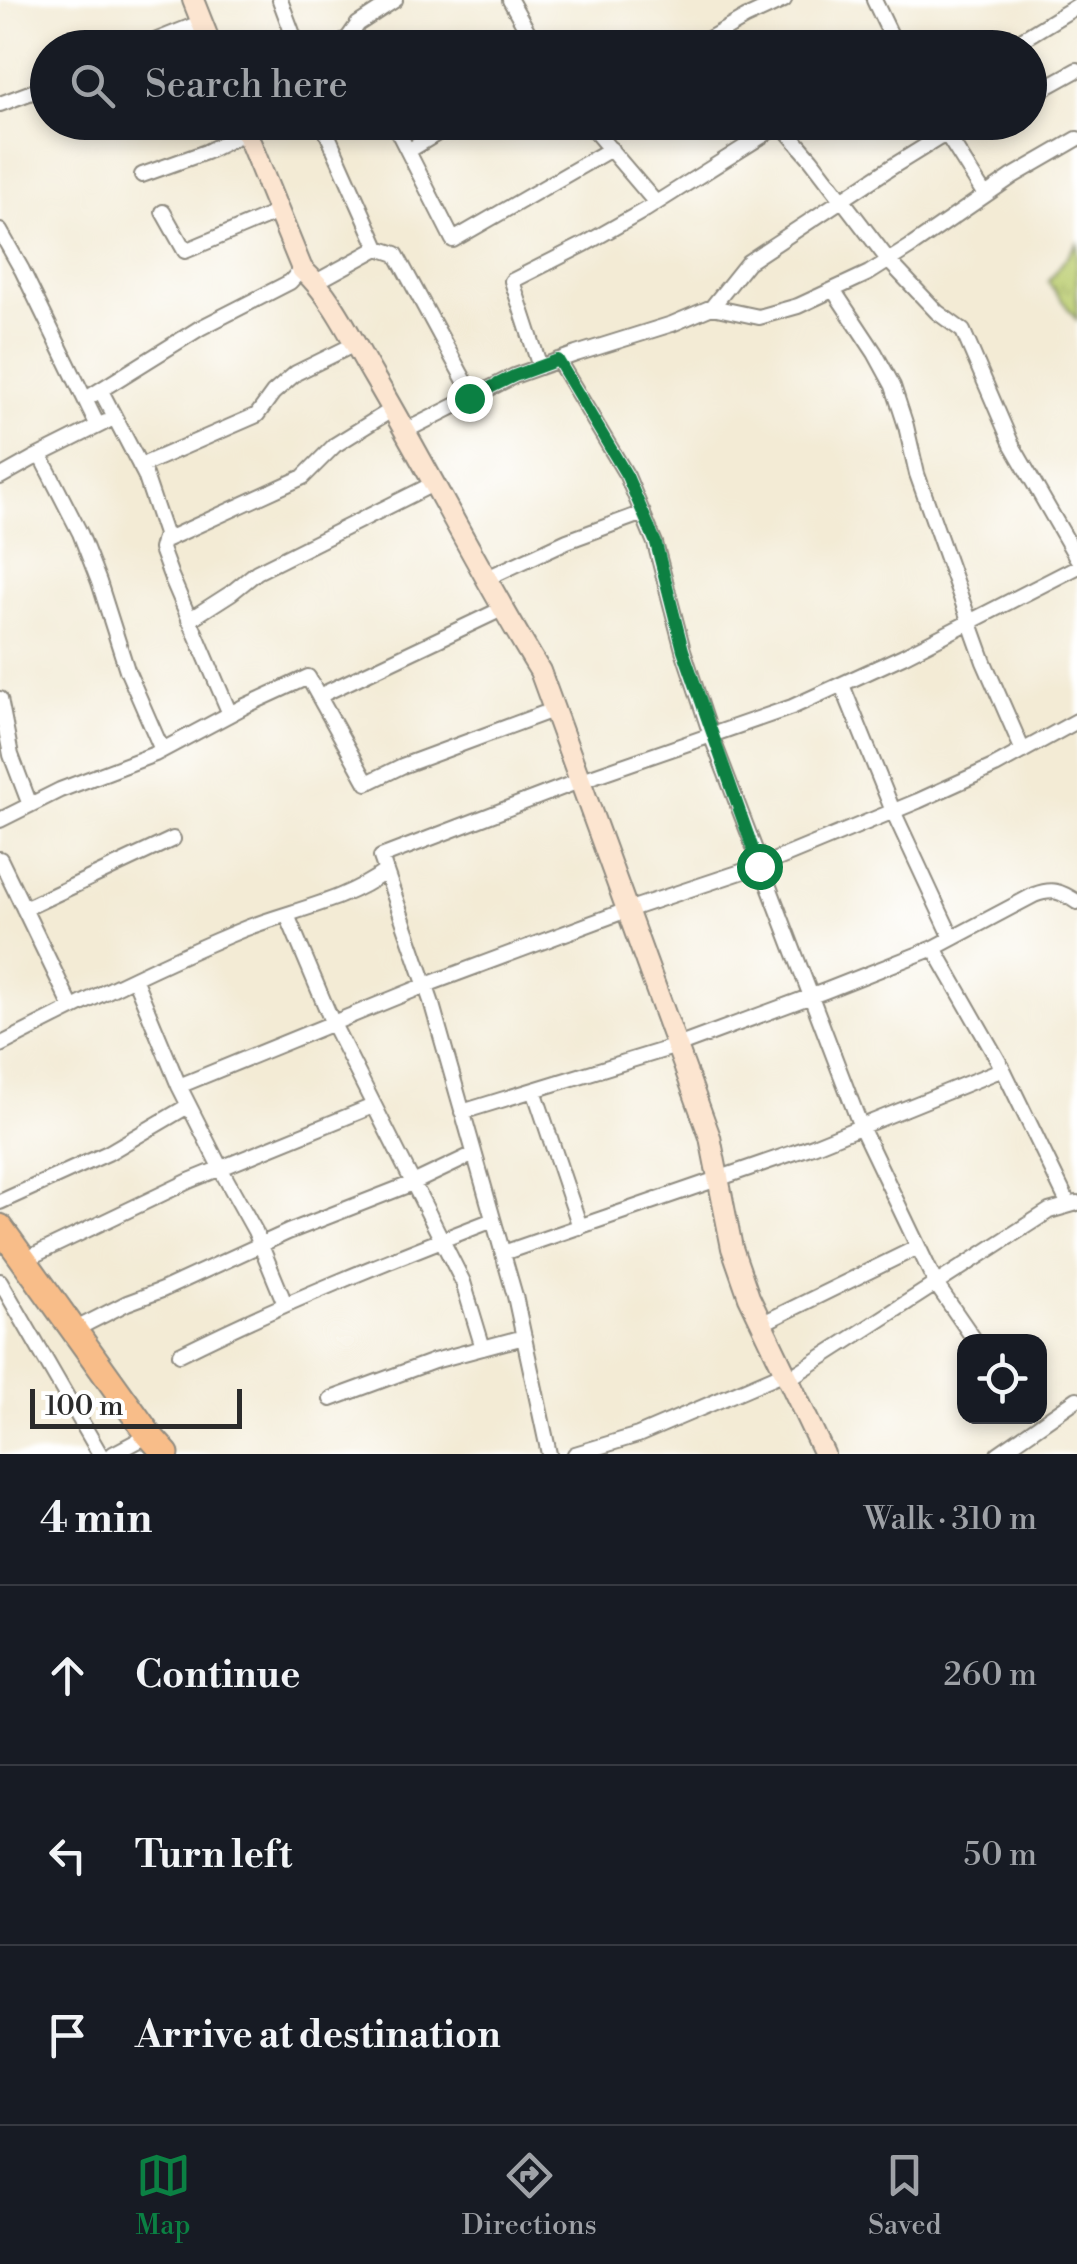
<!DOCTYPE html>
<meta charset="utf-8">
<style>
body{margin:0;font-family:"Libre Bodoni",serif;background:#242831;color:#f1f3f6}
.controls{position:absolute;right:30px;bottom:30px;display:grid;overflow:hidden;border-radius:20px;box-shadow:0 5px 15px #0003}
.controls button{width:90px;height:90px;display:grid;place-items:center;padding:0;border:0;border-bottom:2px solid #363941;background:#171b24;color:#f1f3f6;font:50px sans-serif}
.scale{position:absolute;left:30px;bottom:25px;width:212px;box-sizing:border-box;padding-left:10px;border:5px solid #2b2b2b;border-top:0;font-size:28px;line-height:35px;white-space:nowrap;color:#2b2b2b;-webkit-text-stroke:8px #fff;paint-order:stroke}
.stop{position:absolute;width:30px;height:30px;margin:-22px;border:8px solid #0b8043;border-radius:50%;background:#fff}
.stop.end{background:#0b8043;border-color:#fff;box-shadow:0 2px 10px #0008}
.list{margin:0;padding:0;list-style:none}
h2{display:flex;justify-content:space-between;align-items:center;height:130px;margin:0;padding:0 40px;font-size:42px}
h2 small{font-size:32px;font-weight:400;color:#9ea1a6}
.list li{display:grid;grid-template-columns:65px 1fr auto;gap:30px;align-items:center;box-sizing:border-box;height:180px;padding:0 40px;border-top:2px solid #363941}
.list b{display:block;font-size:38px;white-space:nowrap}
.list em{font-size:32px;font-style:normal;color:#9ea1a6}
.icon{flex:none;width:55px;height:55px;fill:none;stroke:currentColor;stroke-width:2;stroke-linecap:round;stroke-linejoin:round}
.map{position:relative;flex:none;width:1077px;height:1454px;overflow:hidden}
.search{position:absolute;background:#171b24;box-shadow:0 5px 15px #0003;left:30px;right:30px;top:30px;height:110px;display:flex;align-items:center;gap:25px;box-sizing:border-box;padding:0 35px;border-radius:55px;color:#9ea1a6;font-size:38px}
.sheet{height:670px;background:#171b24}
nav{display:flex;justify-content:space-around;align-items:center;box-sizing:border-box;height:140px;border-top:2px solid #363941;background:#171b24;font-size:28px;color:#9ea1a6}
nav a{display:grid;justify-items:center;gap:5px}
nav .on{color:#0b8043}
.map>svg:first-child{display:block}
</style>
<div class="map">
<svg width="1077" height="1454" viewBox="0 0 1077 1454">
<defs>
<pattern id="grass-tufts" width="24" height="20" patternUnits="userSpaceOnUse" patternTransform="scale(2.5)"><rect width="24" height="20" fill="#bacc6e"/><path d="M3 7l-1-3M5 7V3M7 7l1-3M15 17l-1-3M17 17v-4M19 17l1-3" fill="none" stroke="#a0af5f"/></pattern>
</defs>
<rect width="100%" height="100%" fill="#fff"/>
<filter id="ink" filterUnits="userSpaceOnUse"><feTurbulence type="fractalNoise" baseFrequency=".01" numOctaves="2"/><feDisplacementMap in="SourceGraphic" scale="20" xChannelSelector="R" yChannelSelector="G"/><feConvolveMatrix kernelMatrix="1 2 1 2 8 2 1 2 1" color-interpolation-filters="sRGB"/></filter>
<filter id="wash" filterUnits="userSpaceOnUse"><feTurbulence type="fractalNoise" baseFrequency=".0048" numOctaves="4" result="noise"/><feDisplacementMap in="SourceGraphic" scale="40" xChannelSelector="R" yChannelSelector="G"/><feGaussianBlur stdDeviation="2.25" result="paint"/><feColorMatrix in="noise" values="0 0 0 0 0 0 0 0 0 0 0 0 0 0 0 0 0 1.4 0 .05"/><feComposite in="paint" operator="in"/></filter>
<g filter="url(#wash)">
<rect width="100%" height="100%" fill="#f3ebd5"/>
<path fill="url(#grass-tufts)" stroke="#727c4c" stroke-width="2.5" d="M1077,243V320L1048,282Z"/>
</g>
<g filter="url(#ink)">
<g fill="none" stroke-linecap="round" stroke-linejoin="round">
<defs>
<path id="street" d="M280,0L298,48
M510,0L537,48
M874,0L897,48
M137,48L202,22
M330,48L348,38L358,24L395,0
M693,48L745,18L784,0
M1008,48L1077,6
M1030,96L1077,70
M0,104L48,86
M393,122L453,240L611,149
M587,122L656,203
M779,122L811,159L889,261L937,312L963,331L1012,445L1077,558
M939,122L985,195
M408,151L456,122
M142,175L206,152L246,132
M163,212L185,251L278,212
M0,231L22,270L98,426
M378,248L396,254L473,396
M316,282L378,248L322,122
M834,291L875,353L893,386L906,426L917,474L970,623L984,662L1023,751
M712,307L748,262L890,168L937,139L974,122
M558,360L627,476L655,543L683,650L711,735L861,1127L936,1284L976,1342
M540,367L512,281L585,244L645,210L781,124
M101,391L145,475L165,534L161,549L171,576L230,714
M86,399L200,328L290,282L302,269
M405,431L514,376L576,354L672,324L712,307L759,317L798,306L869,273L910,247L1013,176L1077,139
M40,455L80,533L99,582L127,670L162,750
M140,466L257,415L273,393L296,373L355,344
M0,477L32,459L106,422
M163,541L303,477L335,445L393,409
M485,579L567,541L643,513
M189,620L231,593L257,572L433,484
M842,685L893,811L952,938
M319,696L502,609
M0,699L11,755L30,805
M0,820L60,790L155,754L245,706L308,677L367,783L402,766L553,710
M0,859L72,1008
M24,909L173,839
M287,915L333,1024L463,1282L483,1348
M934,948L1003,1069L1069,1205
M134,978L179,1086L225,1177L255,1231L285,1304
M0,1045C80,1004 161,963 244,929C292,910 344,902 386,871
M179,1086L426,985L627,910L768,863L918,801L995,766L1077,721
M534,1090L580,1227
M462,1112L677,1046L825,991L934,948L1034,895C1053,888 1060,891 1077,902
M0,1202L108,1153L188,1106
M503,1253L813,1146L1003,1069
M24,1260L189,1181L373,1106
M0,1281L100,1454
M761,1324L918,1247
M74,1330L127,1303L162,1290L288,1232L413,1183L474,1154
M180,1354C282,1303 387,1261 493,1220
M788,1379L1049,1211L1077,1203
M331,1399L434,1361L524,1337
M113,1454L149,1435
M549,1454L515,1296L431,1001L381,857L579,781L792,707L903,656L1077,567
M575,1454L638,1435L785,1372
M998,1454L1077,1399"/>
<path id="secondary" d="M193,0L212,48
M242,122L302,269C333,297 352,340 374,377C431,474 481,575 540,671L710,1137L732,1248L749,1297L824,1454"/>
<path id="highway" d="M0,1227L149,1435L166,1454"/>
</defs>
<use href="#street" stroke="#8f8b80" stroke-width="18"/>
<use href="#secondary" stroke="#8f8b80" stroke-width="24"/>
<use href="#highway" stroke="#8f8b80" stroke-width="29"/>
<use href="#street" stroke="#fff" stroke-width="14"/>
<use href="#secondary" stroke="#fce5d0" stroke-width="20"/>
<use href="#highway" stroke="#f8bd89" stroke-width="25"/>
</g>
</g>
<g fill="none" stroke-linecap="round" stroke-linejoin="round" filter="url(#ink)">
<path stroke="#0b8043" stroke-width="12" d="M469,398L514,376L558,360L627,476L656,543L683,650L759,866"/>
</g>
</svg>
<div class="controls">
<button><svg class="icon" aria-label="locate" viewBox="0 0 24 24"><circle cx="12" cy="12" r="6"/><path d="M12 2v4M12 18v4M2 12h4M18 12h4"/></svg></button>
</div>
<div class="scale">100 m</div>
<div class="stop" style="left:759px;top:866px"></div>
<div class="stop end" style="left:469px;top:398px"></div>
<div class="search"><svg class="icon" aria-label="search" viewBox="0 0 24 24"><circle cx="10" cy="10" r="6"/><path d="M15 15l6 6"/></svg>Search here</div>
</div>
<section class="sheet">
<h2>4 min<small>Walk · 310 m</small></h2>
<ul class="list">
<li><svg class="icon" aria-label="ahead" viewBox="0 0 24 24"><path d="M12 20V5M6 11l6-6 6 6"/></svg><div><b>Continue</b></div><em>260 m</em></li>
<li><svg class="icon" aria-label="left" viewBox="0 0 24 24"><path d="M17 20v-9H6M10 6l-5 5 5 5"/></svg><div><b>Turn left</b></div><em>50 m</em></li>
<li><svg class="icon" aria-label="arrive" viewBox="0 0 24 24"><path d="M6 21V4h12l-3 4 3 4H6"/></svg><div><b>Arrive at destination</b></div></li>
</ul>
</section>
<nav>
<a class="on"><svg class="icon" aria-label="map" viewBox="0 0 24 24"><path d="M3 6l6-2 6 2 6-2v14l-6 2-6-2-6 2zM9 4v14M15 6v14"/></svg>Map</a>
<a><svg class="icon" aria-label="directions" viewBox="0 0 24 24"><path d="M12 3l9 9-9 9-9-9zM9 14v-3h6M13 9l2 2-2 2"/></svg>Directions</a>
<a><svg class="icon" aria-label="saved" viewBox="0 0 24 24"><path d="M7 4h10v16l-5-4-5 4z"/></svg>Saved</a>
</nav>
